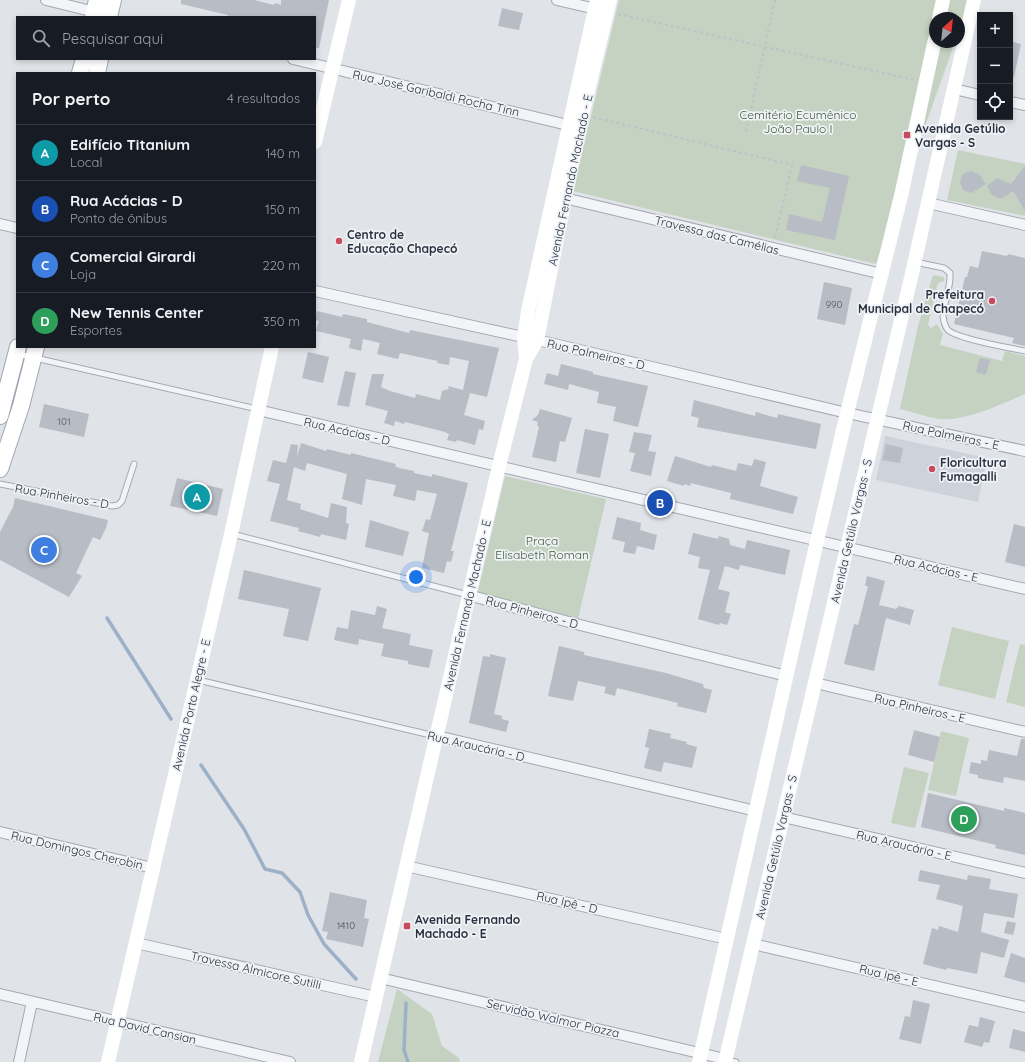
<!DOCTYPE html>
<html lang="pt">
<meta charset="utf-8">
<style>
body{margin:0;font-family:Quicksand,sans-serif;background:#20242c;color:#f1f3f6}
.controls{position:absolute;right:12px;top:12px;display:grid;overflow:hidden;border-radius:0px;box-shadow:0 2px 6px #0003}
.controls button{width:36px;height:36px;display:grid;place-items:center;padding:0;border:0;border-bottom:1px solid #363941;background:#171b24;color:#f1f3f6;font:20px sans-serif}
.compass{position:absolute;left:929px;top:12px;width:36px;height:36px;border-radius:50%;background:#171b24;box-shadow:0 2px 6px #0003;rotate:27deg}
.you{position:absolute;left:416px;top:577px;width:14px;height:14px;margin:-10px;border:3px solid #fff;border-radius:50%;background:#1a73e8;box-shadow:0 0 0 6px #1a73e833}
.badge{display:grid;place-items:center;width:26px;height:26px;border-radius:50%;background:#c84a5c;color:#fff;font-size:13px;font-weight:700}
.pin{position:absolute;translate:-50% -50%;border:2px solid #fff;box-shadow:0 1px 4px #0006}
.list{margin:0;padding:0;list-style:none}
h2{display:flex;justify-content:space-between;align-items:center;height:52px;margin:0;padding:0 16px;font-size:17px}
h2 small{font-size:13px;font-weight:400;color:#9ea1a6}
.list li{display:grid;grid-template-columns:26px 1fr auto;gap:12px;align-items:center;box-sizing:border-box;height:56px;padding:0 16px;border-top:1px solid #363941}
.list b{display:block;font-size:15px;white-space:nowrap}
.list p{margin:0;font-size:13px;white-space:nowrap;color:#9ea1a6}
.list em{font-size:13px;font-style:normal;color:#9ea1a6}
.icon{flex:none;width:22px;height:22px;fill:none;stroke:currentColor;stroke-width:2;stroke-linecap:round;stroke-linejoin:round}
.map{position:relative;flex:none;width:1025px;height:1062px;overflow:hidden}
.search{position:absolute;background:#171b24;box-shadow:0 2px 6px #0003;left:16px;top:16px;width:300px;height:44px;display:flex;align-items:center;gap:10px;box-sizing:border-box;padding:0 14px;border-radius:0px;color:#9ea1a6;font-size:15px}
.panel{position:absolute;background:#171b24;box-shadow:0 2px 6px #0003;left:16px;top:72px;width:300px;height:276px;border-radius:0px}
.map>svg:first-child{display:block}
</style>
<div class="map">
<svg width="1025" height="1062" viewBox="0 0 1025 1062">
<rect width="100%" height="100%" fill="#e0e3e8"/>
<path fill="#ced2da" d="M885,436L987,458L978,502L876,480Z"/>
<path fill="#c5d2c1" d="M619,0H970L959,32V18H935V42H955L876,264L573,191Z
M958,150L1025,164V216L947,200Z
M933,275L944,277V281L938,283L928,325L931,328L937,324L943,334L940,345L1002,361L1005,351L1025,356V394C1002,404 964,422 939,419C926,417 913,412 900,409L918,326Z
M505,476L606,499L578,619L477,595Z
M952,627L1009,641L995,699L938,685Z
M1020,644L1025,645V707L1006,702Z
M941,731L969,738L956,796L928,790Z
M904,767L929,773L915,828L891,823Z
M397,989L432,1014L442,1046L459,1058L460,1062H378Z"/>
<g fill="none" stroke-linecap="round" stroke-linejoin="round">
<path stroke="#9cb1c7" stroke-width="3.5" d="M107,618L171,719
M201,765L244,829L265,869L282,873L300,892L308,915L324,944L356,979
M406,1003L404,1050L408,1062"/>
</g>
<path fill="#b7bcc5" d="M181,0H254L274,5L275,3L281,5V0H329L319,48H315V17H228V15L181,4Z
M502,8L523,13L519,30L498,26Z
M1010,41L1021,44L1014,77H1010Z
M801,165L849,176L835,240L786,230L789,214L822,222L830,188L797,181Z
M1025,166V211L1013,191L1002,198H998L991,194L987,186L997,178L1011,184Z
M971,171L979,174L986,184L971,193L963,190L960,182L963,174Z
M982,251L1007,256L1008,254L1025,258V346L1012,343L1014,338L954,324L965,277H967L970,266L978,268Z
M824,282L852,288L845,325L817,319Z
M317,311L342,317L343,314L367,319V322L409,333L410,330L499,348L487,397L470,393L464,415L485,421L483,430L479,429L475,445L457,440L456,442L447,440L449,434L445,432L405,422L404,424L395,421L394,426L384,423L388,411L365,405L372,374H384L381,387L390,391L415,398L416,394L440,400L442,391L449,389L448,386L463,390L469,361L450,357L449,365L437,363L438,361L400,353L398,359L377,354L380,343L363,339L361,351L349,348L351,339L316,331L319,321L315,320Z
M308,352L329,357L323,383L302,378Z
M980,358L990,360L986,375L976,372Z
M561,364L593,372V374L648,386L638,427L613,421L616,407L597,403L599,392L569,384L568,390L544,384L547,373L558,376Z
M345,371L356,373L349,407L337,405Z
M694,400L755,416L756,412L777,418L778,414L821,424L816,449L697,427L699,418L691,416Z
M44,404L89,414L84,437L39,427Z
M540,409L572,418L565,442L560,441L556,462L532,457L539,427L537,425L538,422L532,420L538,415Z
M585,429L609,434L600,478L576,473Z
M634,432L652,435L648,451L656,452L651,476L630,471L635,453L629,452Z
M301,443L326,451L327,449L351,455V453L396,464L395,466L399,468L414,471V473L432,477V474L468,483L451,551H454L451,562L447,561L444,573L422,568L429,533L422,531L426,519L430,520L437,494L417,490L415,501L393,496L396,485L366,479L362,505L342,499L347,474L307,463L305,471L294,467L287,500L301,504L300,509L328,518L331,503L347,507L346,523L349,524L346,540L321,534L320,537L298,531L299,528L270,521L280,484L267,481L273,460L286,463L291,444L298,445L297,457Z
M886,444L903,448L900,463L882,460Z
M675,456L711,467L712,465L736,471L738,463L752,466L754,459L766,462L760,486L798,497L793,514L730,499L731,493L691,483L690,486L684,484V486L667,481Z
M177,478L223,489L217,516L170,506Z
M15,498L108,520L106,528L100,540L93,537L76,573L82,576L69,597L0,560V532L13,507Z
M617,517L641,523L640,530L657,535L654,550L637,546L635,554L623,552L625,542L612,539Z
M370,520L409,532L403,556L365,547Z
M1014,524L1025,527V567L1005,562Z
M693,533L718,539L719,536L729,539L730,545L745,549L747,540L790,550L785,575L740,565L739,570L725,566L718,589L730,592L725,612L731,614L727,625L720,623L719,625L698,619L710,570L698,568L700,557L688,554Z
M244,570L321,588L308,641L283,636L289,609L238,599Z
M867,576L885,581L879,605L896,609L899,606L914,610L910,625L886,618L874,671L844,664L854,624L858,625L868,586H865Z
M377,606L387,609L382,628L411,634L409,645L433,650L429,668L408,664V661L381,656L384,644L359,639L358,645L334,640L337,627L348,629L351,610L375,615Z
M559,646L584,652V655L666,673L703,684L704,688L712,690L706,713L677,706L678,703L617,688L615,696L604,693L606,687L578,681L573,701L548,696Z
M490,654L506,658L494,714L502,716V719L509,721L506,732L469,723L483,656L490,657Z
M649,729L671,734L670,738L687,742L686,744L697,747L692,768L664,762L661,772L644,768L649,748L645,747Z
M914,730L940,737L934,762L908,755Z
M1021,739H1025V781L1004,777L1003,783L978,778V775L969,773L971,762L981,764V760L987,761L989,750L1017,756Z
M928,793L1004,811V808L1025,813V855L995,848L996,845L921,827Z
M920,870L967,880L968,875L991,879L989,889L1018,894L1014,918L984,913L981,932L1009,940L1004,958L981,952L977,974L947,968L946,970L923,964L932,928L938,930L939,926L958,932L963,906L936,899L940,885L918,881Z
M330,892L367,900L364,918L369,919L363,947L326,939L328,932L322,931Z
M1007,921L1016,923L1013,935L1004,933Z
M1011,953L1025,958V983L1004,977Z
M913,1000L930,1004L921,1044L899,1039L905,1016L910,1017Z
M980,1017L995,1021L989,1043L984,1042L982,1047L964,1042L969,1025L978,1027Z
M1013,1029L1025,1032V1052L1009,1048Z"/>
<g fill="none" stroke-linecap="round" stroke-linejoin="round">
<defs>
<path id="lane" d="M915,262L944,268L950,273C951,288 944,301 943,315C943,319 945,327 948,330C957,339 1010,348 1025,351
M18,354L257,409
M0,484L112,506L118,505L122,501L134,464
M232,534L468,595
M198,680L435,736
M726,1060L736,1062"/>
<path id="street" d="M46,0L95,12
M557,0L600,10
M293,59L576,127
M954,89L980,95
M1010,102L1025,105
M560,197L882,274
M928,203L1025,225
M0,224L17,228
M315,291L537,340L847,413L1025,451
M258,410L1025,589
M468,595L580,625L787,676
M815,683L1025,732
M437,736L756,811
M783,817L1025,873
M0,832L153,868
M406,866L727,939
M136,943L376,997
M753,944L1025,1007
M380,978L725,1059
M0,994L290,1062
M19,1062L32,1002"/>
<path id="primary" d="M93,17L97,0
M109,17L113,0
M80,73L84,59
M97,73L100,59
M0,416L18,347
M0,469L21,406L36,347"/>
</defs>
<use href="#lane" stroke="#a5aab2" stroke-width="7"/>
<use href="#street" stroke="#a5aab2" stroke-width="12"/>
<use href="#primary" stroke="#a0a7b4" stroke-width="18"/>
<path stroke="#bec1c7" stroke-width="2" stroke-dasharray="3 3" stroke-linecap="butt" d="M618,14L915,80
M593,117L792,165L775,238
M746,132L775,0"/>
<use href="#lane" stroke="#f3f4f7" stroke-width="5"/>
<use href="#street" stroke="#f3f4f7" stroke-width="10"/>
<path stroke="#fff" stroke-width="14" d="M939,18L943,0
M315,142L349,0
M526,359L524,337L528,311L597,0
M108,1062L231,534L272,347
M361,1062L499,466L526,359L537,340L579,128L610,0
M699,1062L817,541L847,413L901,196L935,39
M725,1062L910,282L974,0"/>
<use href="#primary" stroke="#fff" stroke-width="16"/>
</g>
<g fill="#c84a5c" stroke="#eff2f6" stroke-width="1.5">
<rect x="903" y="131" width="8" height="8" rx="2"/>
<circle cx="339" cy="241" r="4"/>
<circle cx="992" cy="301" r="4"/>
<circle cx="932" cy="469" r="4"/>
<rect x="403" y="922" width="8" height="8" rx="2"/>
</g>
<g text-anchor="middle" dominant-baseline="central" stroke-width="3.5" stroke-linejoin="round" paint-order="stroke">
<g font-size="10" fill="#4c5460">
<text x="834" y="304">990</text>
<text x="64" y="421">101</text>
<text x="346" y="925">1410</text>
</g>
<g font-size="12" fill="#29313f" stroke="#eff2f6">
<text transform="translate(436 93) rotate(13)">Rua José Garibaldi Rocha Tinn</text>
<text transform="translate(570 180) rotate(-78)">Avenida Fernando Machado - E</text>
<text transform="translate(717 235) rotate(14)">Travessa das Camélias</text>
<text transform="translate(596 354) rotate(13)">Rua Palmeiras - D</text>
<text transform="translate(347 431) rotate(13)">Rua Acácias - D</text>
<text transform="translate(951 435) rotate(12)">Rua Palmeiras - E</text>
<text transform="translate(62 496) rotate(10)">Rua Pinheiros - D</text>
<text transform="translate(851 531) rotate(-77)">Avenida Getúlio Vargas - S</text>
<text transform="translate(936 568) rotate(13)">Rua Acácias - E</text>
<text transform="translate(467 605) rotate(-77)">Avenida Fernando Machado - E</text>
<text transform="translate(532 612) rotate(15)">Rua Pinheiros - D</text>
<text transform="translate(191 705) rotate(-77)">Avenida Porto Alegre - E</text>
<text transform="translate(920 708) rotate(13)">Rua Pinheiros - E</text>
<text transform="translate(476 746) rotate(13)">Rua Araucária - D</text>
<text transform="translate(904 845) rotate(13)">Rua Araucária - E</text>
<text transform="translate(776 847) rotate(-77)">Avenida Getúlio Vargas - S</text>
<text transform="translate(77 850) rotate(13)">Rua Domingos Cherobin</text>
<text transform="translate(567 902) rotate(13)">Rua Ipê - D</text>
<text transform="translate(256 970) rotate(13)">Travessa Almicore Sutilli</text>
<text transform="translate(889 975) rotate(13)">Rua Ipê - E</text>
<text transform="translate(553 1018) rotate(13)">Servidão Walmor Piazza</text>
<text transform="translate(145 1028) rotate(13)">Rua David Cansian</text>
</g>
<g font-size="12" fill="#3d5a37" stroke="#eff2f6">
<text x="798" y="114">Cemitério Ecumênico<tspan x="798" dy="14">João Paulo I</tspan></text>
<text x="542" y="540">Praça<tspan x="542" dy="14">Elisabeth Roman</tspan></text>
</g>
<g font-size="12" font-weight="bold" fill="#29313f" stroke="#eff2f6" text-anchor="start">
<text x="915" y="128">Avenida Getúlio<tspan x="915" dy="14">Vargas - S</tspan></text>
<text x="347" y="234">Centro de<tspan x="347" dy="14">Educação Chapecó</tspan></text>
<text x="984" y="294" text-anchor="end">Prefeitura<tspan x="984" dy="14">Municipal de Chapecó</tspan></text>
<text x="940" y="462">Floricultura<tspan x="940" dy="14">Fumagalli</tspan></text>
<text x="415" y="919">Avenida Fernando<tspan x="415" dy="14">Machado - E</tspan></text>
</g>
</g>
</svg>
<div class="controls">
<button>+</button>
<button>−</button>
<button><svg class="icon" aria-label="locate" viewBox="0 0 24 24"><circle cx="12" cy="12" r="6"/><path d="M12 2v4M12 18v4M2 12h4M18 12h4"/></svg></button>
</div>
<svg class="compass" viewBox="-18 -18 36 36"><path d="M0-13l5 13h-10z" fill="#e53935"/><path d="M0 13l5-13h-10z" fill="#9ea1a6"/></svg>
<div class="you"></div>
<div class="pin badge" style="left:197px;top:497px;background:#0f9aa8">A</div>
<div class="pin badge" style="left:660px;top:503px;background:#1a4fb4">B</div>
<div class="pin badge" style="left:44px;top:550px;background:#3f7fe0">C</div>
<div class="pin badge" style="left:964px;top:819px;background:#2e9e5b">D</div>
<div class="search"><svg class="icon" aria-label="search" viewBox="0 0 24 24"><circle cx="10" cy="10" r="6"/><path d="M15 15l6 6"/></svg>Pesquisar aqui</div>
<section class="panel">
<h2>Por perto<small>4 resultados</small></h2>
<ul class="list">
<li><span class="badge" style="background:#0f9aa8">A</span><div><b>Edifício Titanium</b><p>Local</p></div><em>140 m</em></li>
<li><span class="badge" style="background:#1a4fb4">B</span><div><b>Rua Acácias - D</b><p>Ponto de ônibus</p></div><em>150 m</em></li>
<li><span class="badge" style="background:#3f7fe0">C</span><div><b>Comercial Girardi</b><p>Loja</p></div><em>220 m</em></li>
<li><span class="badge" style="background:#2e9e5b">D</span><div><b>New Tennis Center</b><p>Esportes</p></div><em>350 m</em></li>
</ul>
</section>
</div>
